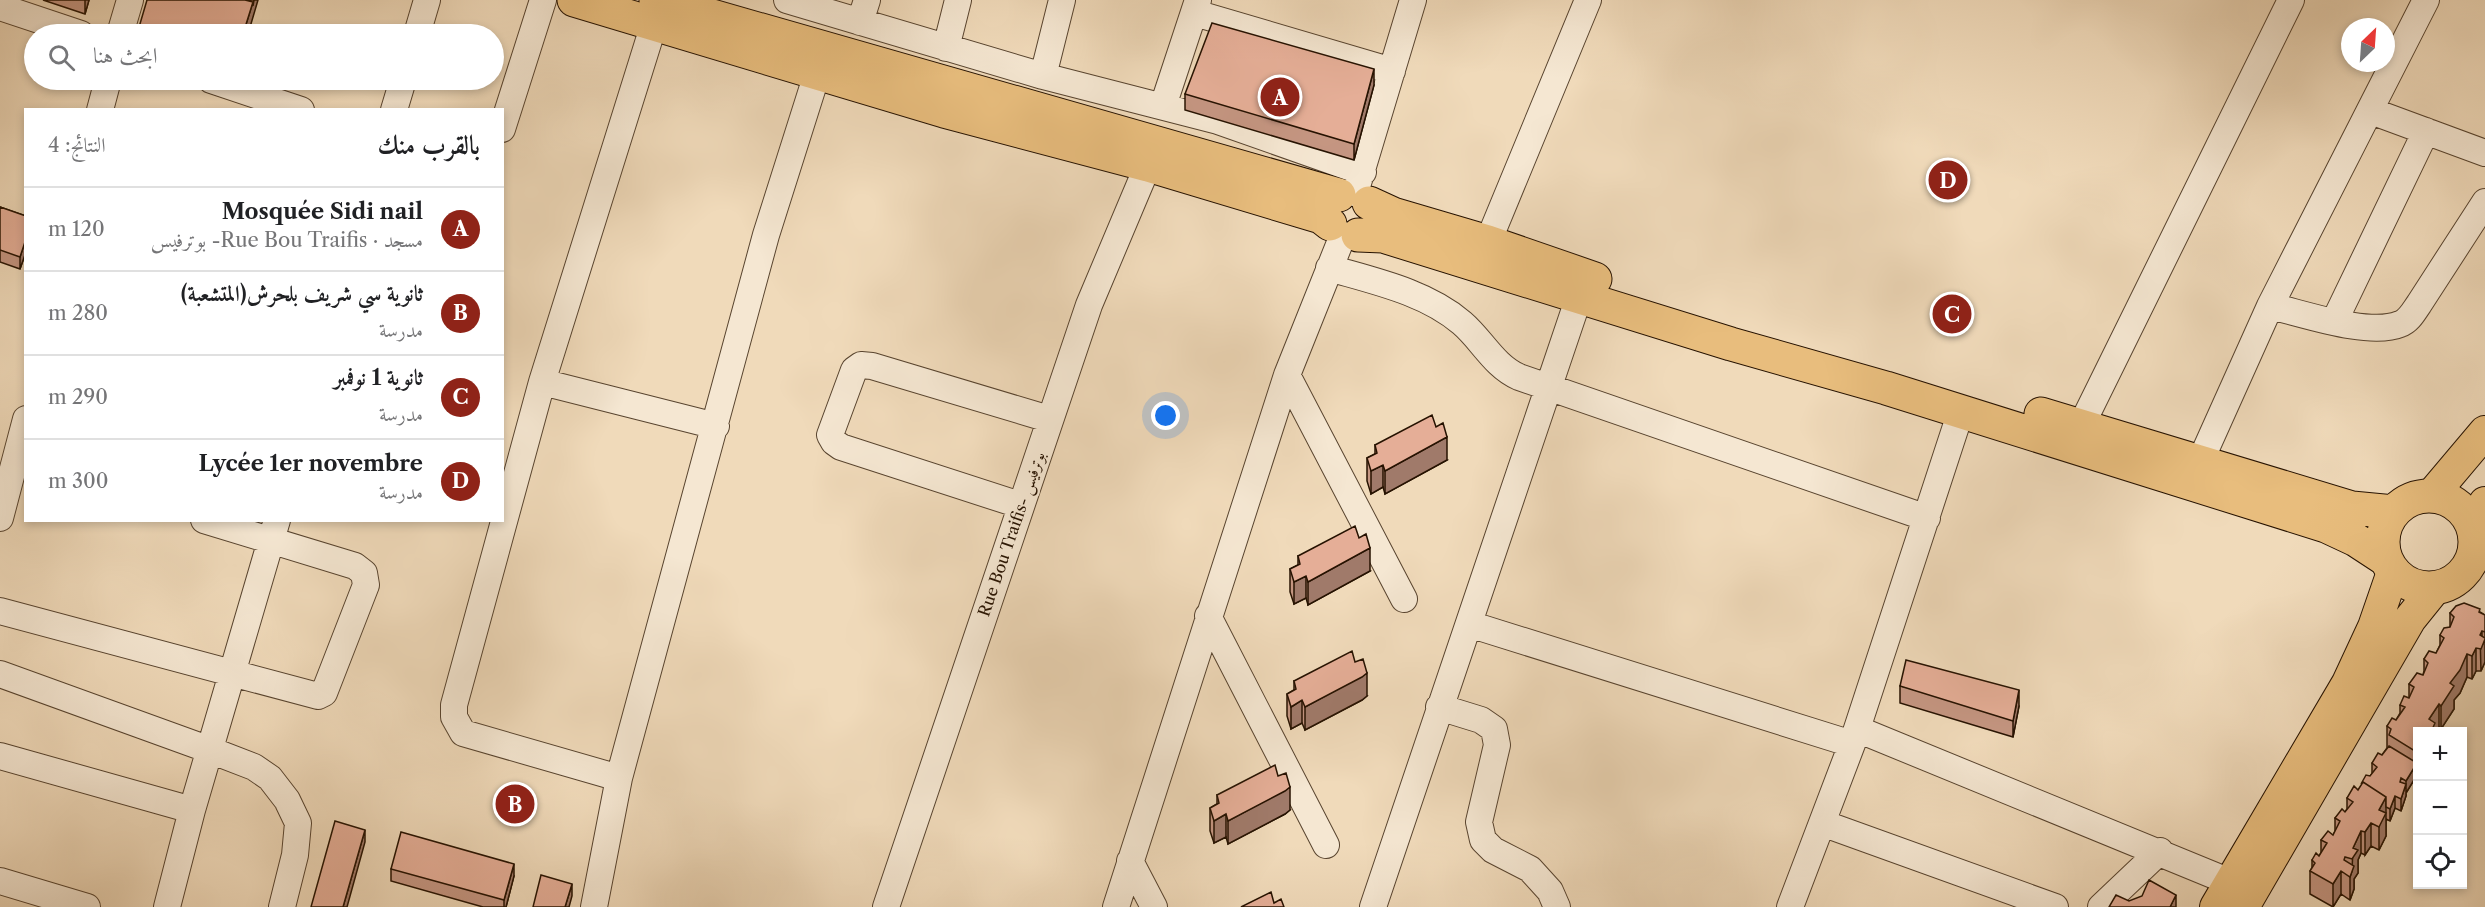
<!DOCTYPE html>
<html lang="ar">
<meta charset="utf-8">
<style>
body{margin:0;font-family:"Libre Caslon Text",Amiri,serif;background:#f2f2f2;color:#202124;direction:rtl}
.controls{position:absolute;right:18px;bottom:18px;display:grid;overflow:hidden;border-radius:0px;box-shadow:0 3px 9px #0003}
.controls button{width:54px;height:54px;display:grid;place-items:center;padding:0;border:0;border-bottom:2px solid #e0e0e0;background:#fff;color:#202124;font:30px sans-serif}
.compass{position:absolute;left:2341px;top:18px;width:54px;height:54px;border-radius:50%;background:#fff;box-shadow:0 3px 9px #0003;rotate:25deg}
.you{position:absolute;left:1166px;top:416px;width:21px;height:21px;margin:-15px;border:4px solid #fff;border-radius:50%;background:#1a73e8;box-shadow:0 0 0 9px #1a73e833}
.badge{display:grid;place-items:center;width:39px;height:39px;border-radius:50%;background:#8f2418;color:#fff;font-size:20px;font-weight:700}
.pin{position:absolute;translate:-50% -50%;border:3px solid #fff;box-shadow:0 2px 6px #0006}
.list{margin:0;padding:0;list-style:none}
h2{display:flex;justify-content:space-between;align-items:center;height:78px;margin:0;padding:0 24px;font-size:26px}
h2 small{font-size:20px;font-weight:400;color:#757577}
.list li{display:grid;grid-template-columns:39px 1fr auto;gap:18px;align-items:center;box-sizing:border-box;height:84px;padding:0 24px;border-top:2px solid #e0e0e0}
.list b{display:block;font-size:22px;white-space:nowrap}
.list p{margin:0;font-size:20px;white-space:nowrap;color:#757577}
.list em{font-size:20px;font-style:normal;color:#757577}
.icon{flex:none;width:33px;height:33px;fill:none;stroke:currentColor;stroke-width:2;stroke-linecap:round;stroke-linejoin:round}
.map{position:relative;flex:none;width:2485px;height:907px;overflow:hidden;direction:ltr}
.search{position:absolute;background:#fff;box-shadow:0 3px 9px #0003;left:24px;top:24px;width:480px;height:66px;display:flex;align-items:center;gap:15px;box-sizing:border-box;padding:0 21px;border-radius:33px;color:#757577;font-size:22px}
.panel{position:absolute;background:#fff;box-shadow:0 3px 9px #0003;left:24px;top:108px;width:480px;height:414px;border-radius:0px;direction:rtl}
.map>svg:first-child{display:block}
</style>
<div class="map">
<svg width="2485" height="907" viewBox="0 0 2485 907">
<rect width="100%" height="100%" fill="#f0daba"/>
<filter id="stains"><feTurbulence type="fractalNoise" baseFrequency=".00333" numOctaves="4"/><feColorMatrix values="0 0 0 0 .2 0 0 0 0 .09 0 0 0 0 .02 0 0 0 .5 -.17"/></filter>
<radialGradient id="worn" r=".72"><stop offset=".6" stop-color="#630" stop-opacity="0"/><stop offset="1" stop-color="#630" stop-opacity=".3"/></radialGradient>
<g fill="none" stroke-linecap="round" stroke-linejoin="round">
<defs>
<path id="minor" d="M787,0L1043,76L1218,121L1363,172
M0,7L81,34
M1195,13L1392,71
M860,22L867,0
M120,34L130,0
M417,34L427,0
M946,48L958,0
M1043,76L1062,0
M211,80L301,110
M1163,106L1198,0
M100,110L108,80
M394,110L403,80
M2371,111L2485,153
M502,129L543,0
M1355,193L1413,0
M1488,242L1588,0
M1329,268C1374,281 1426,292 1462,323C1482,340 1494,366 1519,377L1927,518
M2270,306C2302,313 2369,337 2400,324C2409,321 2414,311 2419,304L2485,202
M2335,320L2426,131
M1287,375L1404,599
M542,382L716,426
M2081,426L2291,0
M2200,462L2270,306L2426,0
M1020,505L841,447L834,442L830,435L854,370L861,365L872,366L1049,419
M0,518L26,419
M0,611L318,696L324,693L366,585L364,573L355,566L204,520
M1208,616L1326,845
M1469,624L1852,744
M0,674L210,750L254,767L270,778L287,800L298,823L295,855L282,907
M1439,707L1481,720L1494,729L1497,745L1479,822L1483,840L1493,850L1530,869L1550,891L1557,907
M1857,729L2230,882
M0,756L192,810
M619,778L463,733L454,717V705L542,382L654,24
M1822,823L2055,907
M1130,861L1154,907
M0,881L87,907
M167,907L192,810L277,520
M594,907L619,778L766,235L817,74
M886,907L1089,305L1148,165
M1116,907L1287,375L1343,235
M1373,907L1579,297
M1790,907L1852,744L1961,411
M2101,907L2160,851"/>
<path id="major" d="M2431,496L2485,432
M2474,530L2485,503
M2216,907L2348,683L2374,627L2393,572
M2243,907L2410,619L2435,588"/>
<path id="highway" d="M574,0L944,111L1148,165L1321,217L1330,224
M656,0L1339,195
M1369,203L1393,214L1488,242L1595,279
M1358,235L1383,236L1731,344L1886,388L2326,526L2356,540L2385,559
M2041,414L2352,508L2394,512
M2383 542a46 46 0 1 1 92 0a46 46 0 1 1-92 0Z"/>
</defs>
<use href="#minor" stroke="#58442f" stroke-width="28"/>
<use href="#major" stroke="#261201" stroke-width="34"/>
<use href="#highway" stroke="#261201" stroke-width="35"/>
<use href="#minor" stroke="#f5e7d2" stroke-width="26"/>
<use href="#major" stroke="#e8bd7d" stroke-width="32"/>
<use href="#highway" stroke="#e8bd7d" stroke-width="33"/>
</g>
<path fill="#c59682" stroke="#261201" stroke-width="1.5" d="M43,0H89L85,14Z
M1374,85L1354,160L1185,110V94Z
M0,207L26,216V252L20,269L0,262Z
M1375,445L1447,460L1385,494L1383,487L1371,494L1367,481V458L1375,454Z
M1298,556L1370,571L1308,605L1306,598L1294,604L1290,592V569L1298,565Z
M2480,612L2485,615V662L2481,671H2476L2472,679L2467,677L2460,693L2454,700V709L2441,729L2439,727L2436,732H2418V776L2417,775L2406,793V796L2401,811L2395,808L2390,821L2386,819V836L2379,850L2371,846L2365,855L2361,853L2358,860V873L2354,879V889L2350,900L2341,894L2333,907L2310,894V871L2312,868V860L2319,856L2321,853V840L2333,835L2335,831V818L2345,812L2347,809V798L2358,790L2370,776L2372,774V763L2382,755L2387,748V726L2396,720L2400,713V705L2409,698V684L2423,675L2424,671V659L2436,653L2440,645V635L2450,627V613Z
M1294,681L1367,696L1362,700L1305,730L1302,723L1291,729L1287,716V694L1294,690Z
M1900,686L2019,706L2013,737L1900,703Z
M1217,795L1290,810L1285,814L1228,844L1226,837L1214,843L1210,831V808L1217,804Z
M391,869L514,876L506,907H483L391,881Z"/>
<path fill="#a07a6a" stroke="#261201" stroke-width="1.5" d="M85,0H89L85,14Z
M254,0H258L248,34H243L253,2Z
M1374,69V85L1354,160V144Z
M26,239V252L20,269V257Z
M1447,437V460L1385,494V471Z
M1383,465V487L1371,494V471Z
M1370,548V571L1308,605V582Z
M1306,576V598L1294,604V582Z
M2482,631V646L2485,639V662L2481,671L2480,635Z
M2476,648V671L2472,679V656Z
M2467,654V677L2460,693L2454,700V709L2441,729V706L2450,683Z
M1367,673V696L1362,700L1305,730V707Z
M2019,690V706L2013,737V721Z
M1302,700V723L1291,729V707Z
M2439,704V727L2436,732H2429V719Z
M2417,763V775L2406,793V781Z
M2406,784V796L2401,811V799Z
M1290,787V810L1285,814L1228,844V821Z
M2395,796V808L2390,821V809Z
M2386,797V836L2379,850V810Z
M1226,814V837L1214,843V821Z
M2371,823V846L2365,855V832Z
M365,830V842L347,907H343Z
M2361,831V853L2358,860V873L2354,879V889L2350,900V877L2352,871L2353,848Z
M514,864V876L506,907H504V900Z
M2341,871V894L2333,907V884Z
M572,884V896L569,907H565Z
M2176,895V907H2170Z"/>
<path fill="#e5ae97" stroke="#261201" stroke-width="1.5" d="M147,0H245L253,2L243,34H137Z
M245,0H254L253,6V2Z
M1212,23L1374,69L1354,144L1185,94Z
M0,207L26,216V239L20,257L0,250Z
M1432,415L1436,427L1443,423L1447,437L1385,471L1383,465L1371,471L1367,458L1377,453L1375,445Z
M1355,526L1359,538L1366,534L1370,548L1308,582L1306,576L1294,582L1290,569L1300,564L1298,556Z
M2464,603L2480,609L2479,612L2485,615V632L2482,631L2480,635L2485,638V639L2481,649L2476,648L2472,656L2467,654L2460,670L2450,683L2454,686L2441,706L2439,704L2429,719L2435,723L2431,732H2418V753L2389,735L2391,729L2387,726L2392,718L2396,720L2405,707L2400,705L2404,696L2409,698L2414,687L2409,684L2417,673L2423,675L2428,663L2424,659L2429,651L2436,653L2444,638L2440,635L2444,628L2450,627L2454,617L2450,613L2456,606Z
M1352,651L1355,662L1363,659L1367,673L1362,677L1305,707L1302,700L1291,707L1287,694L1296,689L1294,681Z
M1906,660L2019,690L2013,721L1900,686Z
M2389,746L2417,763L2406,781L2401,778L2400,782L2406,784L2401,799L2395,796L2390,809L2386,807V797L2363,782L2361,784L2366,775L2370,776L2377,767L2372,763L2378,753L2382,755Z
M1275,765L1278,776L1286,773L1290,787L1285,791L1228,821L1226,814L1214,821L1210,808L1219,803L1217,795Z
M2363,782L2386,797L2379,810L2386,813L2379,827L2371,823L2365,832L2361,831L2353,848L2358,850L2352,859L2345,857L2344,860L2354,866L2350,877L2341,871L2333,884L2310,871L2315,863L2312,860L2316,853L2319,856L2327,843L2321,840L2328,831L2333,835L2340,821L2335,818L2342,809L2345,812L2353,802L2347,798L2354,786L2358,790Z
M335,821L365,830L343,907H311Z
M401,832L514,864L504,900L391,869Z
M541,875L572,884L565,907H533Z
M2149,880L2176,895L2170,907H2109L2116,895L2129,901L2142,896Z
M1271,892L1274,903L1281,899L1284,907H1241Z"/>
<g text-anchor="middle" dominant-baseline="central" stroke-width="4.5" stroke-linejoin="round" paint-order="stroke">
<g font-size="16" fill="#261201" stroke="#f5e7d2">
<text transform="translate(1011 534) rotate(-71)">Rue Bou Traifis- بوترفيس</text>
</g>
</g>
<rect width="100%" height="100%" filter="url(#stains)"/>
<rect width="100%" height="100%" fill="url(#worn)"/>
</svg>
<div class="controls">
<button>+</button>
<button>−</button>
<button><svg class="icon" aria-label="locate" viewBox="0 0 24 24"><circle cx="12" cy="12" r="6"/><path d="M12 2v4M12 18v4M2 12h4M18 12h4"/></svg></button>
</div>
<svg class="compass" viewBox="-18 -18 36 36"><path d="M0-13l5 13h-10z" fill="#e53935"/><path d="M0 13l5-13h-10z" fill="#757577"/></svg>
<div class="you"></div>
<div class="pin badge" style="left:1280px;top:97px">A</div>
<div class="pin badge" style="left:515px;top:804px">B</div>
<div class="pin badge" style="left:1952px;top:314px">C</div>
<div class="pin badge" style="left:1948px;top:180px">D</div>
<div class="search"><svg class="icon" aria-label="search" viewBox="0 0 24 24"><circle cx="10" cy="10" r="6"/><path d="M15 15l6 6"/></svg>ابحث هنا</div>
<section class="panel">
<h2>بالقرب منك<small>النتائج: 4</small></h2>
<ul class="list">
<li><span class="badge">A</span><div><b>Mosquée Sidi nail</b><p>مسجد · Rue Bou Traifis- بوترفيس</p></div><em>120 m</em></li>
<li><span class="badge">B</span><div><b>ثانوية سي شريف بلحرش(المتشعبة)</b><p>مدرسة</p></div><em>280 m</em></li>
<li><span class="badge">C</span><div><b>ثانوية 1 نوفمبر</b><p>مدرسة</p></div><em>290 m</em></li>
<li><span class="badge">D</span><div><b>Lycée 1er novembre</b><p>مدرسة</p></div><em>300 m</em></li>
</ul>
</section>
</div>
